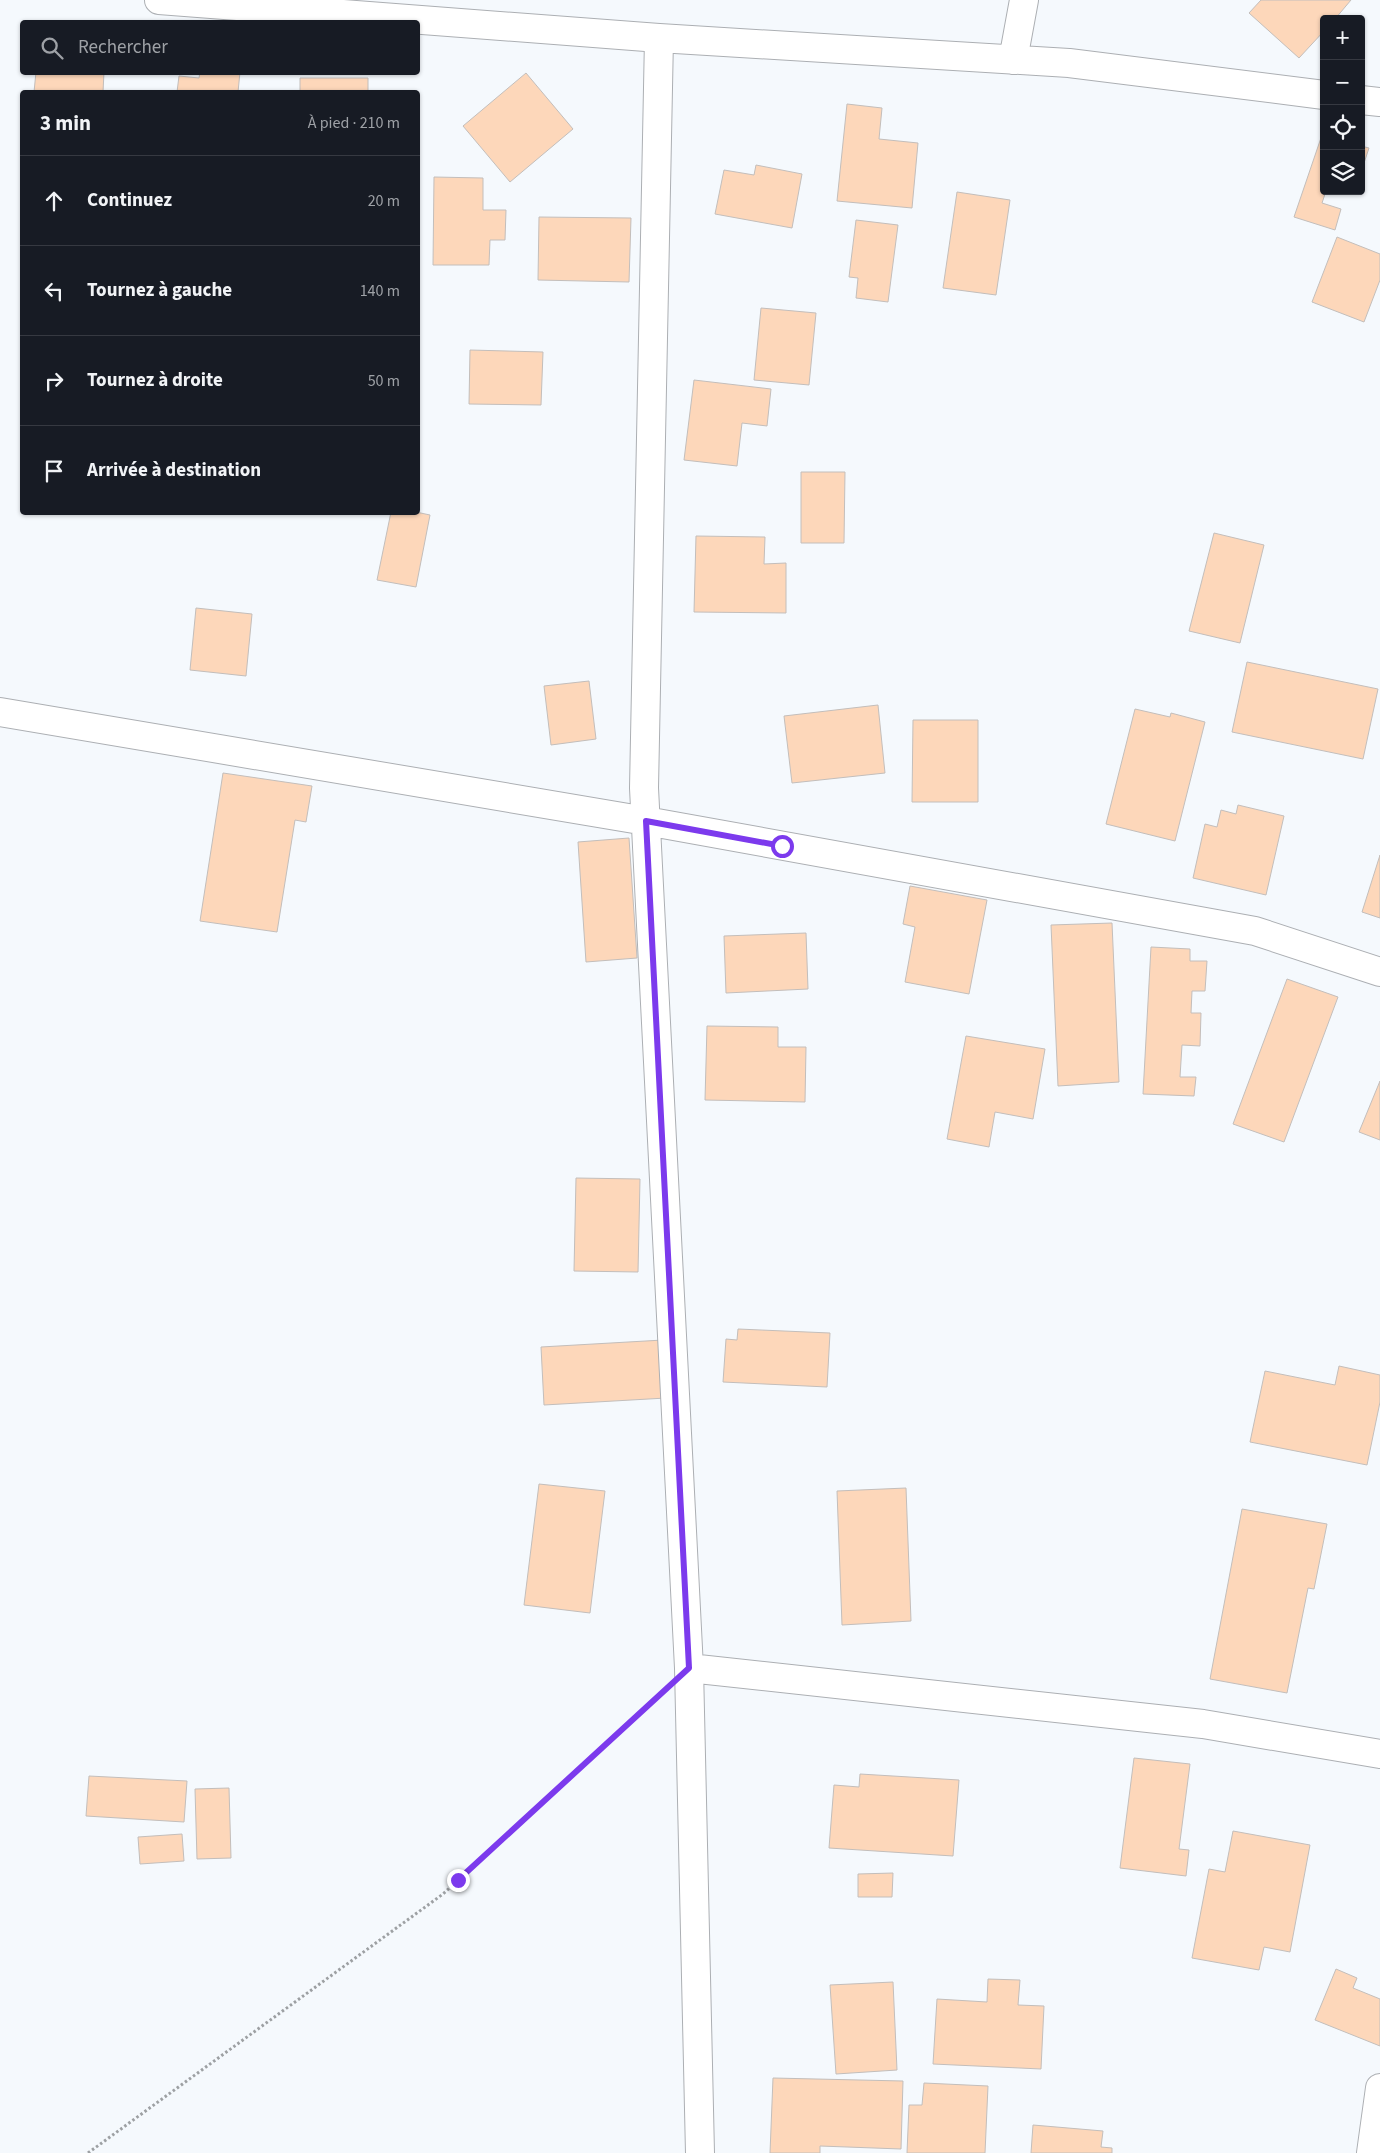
<!DOCTYPE html>
<html lang="fr">
<meta charset="utf-8">
<style>
body{margin:0;font-family:"Source Sans 3",sans-serif;background:#242831;color:#f1f3f6}
.controls{position:absolute;right:15px;top:15px;display:grid;overflow:hidden;border-radius:5px;box-shadow:0 1px 4px #0004}
.controls button{width:45px;height:45px;display:grid;place-items:center;padding:0;border:0;border-bottom:1px solid #363941;background:#171b24;color:#f1f3f6;font:25px sans-serif}
.stop{position:absolute;width:15px;height:15px;margin:-11px;border:4px solid #7c3aed;border-radius:50%;background:#fff}
.stop.end{background:#7c3aed;border-color:#fff;box-shadow:0 1px 5px #0008}
.list{margin:0;padding:0;list-style:none}
h2{display:flex;justify-content:space-between;align-items:center;height:65px;margin:0;padding:0 20px;font-size:21px}
h2 small{font-size:16px;font-weight:400;color:#9ea1a6}
.list li{display:grid;grid-template-columns:32px 1fr auto;gap:15px;align-items:center;box-sizing:border-box;height:90px;padding:0 20px;border-top:1px solid #363941}
.list b{display:block;font-size:19px;white-space:nowrap}
.list em{font-size:16px;font-style:normal;color:#9ea1a6}
.icon{flex:none;width:28px;height:28px;fill:none;stroke:currentColor;stroke-width:2;stroke-linecap:round;stroke-linejoin:round}
.map{position:relative;flex:none;width:1380px;height:2153px;overflow:hidden}
.search{position:absolute;background:#171b24;box-shadow:0 1px 4px #0004;left:20px;top:20px;width:400px;height:55px;display:flex;align-items:center;gap:12px;box-sizing:border-box;padding:0 18px;border-radius:5px;color:#9ea1a6;font-size:19px}
.panel{position:absolute;background:#171b24;box-shadow:0 1px 4px #0004;left:20px;top:90px;width:400px;height:425px;border-radius:5px}
.map>svg:first-child{display:block}
</style>
<div class="map">
<svg width="1380" height="2153" viewBox="0 0 1380 2153">
<rect width="100%" height="100%" fill="#f5f9fd"/>
<path fill="#fdd7ba" stroke="#c3bebb" d="M1261,0H1351L1335,19H1324V31L1299,58L1249,13Z
M36,72H104L103,92H34Z
M200,72H240L238,92H177L179,76L199,78Z
M526,73L573,129L510,182L463,126Z
M300,78H368V92H300Z
M847,104L882,108L879,139L918,143L912,208L837,201Z
M1324,129V191H1326L1322,203L1341,209L1335,230L1294,217Z
M1361,146L1369,148L1364,163L1361,162Z
M756,165L802,174L792,228L715,214L724,170L754,175Z
M434,177L483,178V210H506L505,240H490L489,265H433Z
M957,192L1010,200L996,295L943,288Z
M539,217L631,218L629,282L538,280Z
M856,220L898,225L888,302L856,298L858,278L849,277Z
M1337,237L1380,254V280L1364,322L1312,302Z
M761,308L816,313L809,385L754,380Z
M470,350L543,352L541,405L469,404Z
M694,380L771,389L767,426L742,423L737,466L684,460Z
M801,472H845L844,543H801Z
M391,512H416L430,515L416,587L377,580Z
M1214,533L1264,545L1240,643L1189,631Z
M696,536L765,537L764,564L786,563V613L694,612Z
M196,608L252,614L246,676L190,670Z
M1247,662L1378,689L1363,759L1232,732Z
M589,681L596,739L551,745L544,686Z
M878,705L885,773L792,783L784,716Z
M1135,709L1170,717L1171,713L1205,722L1175,841L1106,824Z
M913,720H978V802H912Z
M223,773L312,786L306,822L295,820L277,932L200,921Z
M1238,805L1284,816L1266,895L1193,878L1205,824L1217,827L1221,810L1236,814Z
M629,838L637,958L586,962L578,842Z
M1380,855V918L1362,912Z
M910,886L987,900L969,994L905,982L915,927L903,924Z
M1112,923L1119,1082L1058,1086L1051,925Z
M806,933L808,989L726,993L724,936Z
M1151,947L1190,949V961H1207L1205,991H1192L1191,1013H1201L1200,1046L1182,1045L1180,1077H1196L1194,1096L1143,1094Z
M1287,979L1338,997L1284,1142L1233,1124Z
M707,1026L778,1027V1047H806L805,1102L705,1100Z
M966,1036L1045,1049L1033,1119L995,1112L989,1147L947,1139Z
M1380,1081V1140L1359,1132Z
M576,1178L640,1179L638,1272L574,1271Z
M738,1329L830,1333L827,1387L723,1382L726,1339L737,1340Z
M663,1340L666,1398L544,1405L541,1347Z
M1339,1366L1380,1375V1402L1367,1465L1250,1442L1265,1371L1335,1385Z
M539,1484L605,1491L590,1613L524,1605Z
M906,1488L911,1621L842,1625L837,1491Z
M1242,1509L1327,1524L1314,1589L1308,1588L1287,1693L1210,1679Z
M1134,1758L1190,1764L1179,1849L1189,1850L1186,1876L1120,1868Z
M860,1774L959,1780L953,1856L829,1848L834,1785L859,1787Z
M89,1776L187,1781L184,1822L86,1816Z
M229,1788L231,1858L197,1859L195,1789Z
M1233,1831L1310,1845L1290,1952L1264,1947L1259,1970L1192,1958L1209,1869L1225,1872Z
M182,1834L184,1861L140,1864L138,1837Z
M893,1873L892,1897H858V1874Z
M1336,1969L1357,1978L1353,1988L1380,1999V2046L1315,2020Z
M988,1979L1020,1980L1018,2005L1044,2006L1041,2069L933,2064L937,1999L987,2002Z
M893,1982L897,2070L836,2074L830,1985Z
M773,2078L903,2081L901,2149L820,2146V2153H770Z
M924,2083L988,2086L985,2153H907L909,2105H922Z
M1033,2125L1103,2131L1101,2147L1112,2148V2153H1031Z"/>
<g fill="none" stroke-linecap="round" stroke-linejoin="round">
<defs>
<path id="street" d="M159,0L659,38L1069,63L1324,95
M659,38L644,788L689,1668L700,2153
M1013,60L1024,0
M1361,100L1380,102
M0,712L646,821L1255,931L1380,972
M689,1668L1203,1724L1380,1754
M1371,2153L1380,2088"/>
</defs>
<use href="#street" stroke="#acafb3" stroke-width="30"/>
<path stroke="#9da0a3" stroke-width="3" stroke-dasharray="2.5 2.5" stroke-linecap="butt" d="M88,2153L443,1894L653,1700"/>
<use href="#street" stroke="#fff" stroke-width="28"/>
</g>
<g fill="none" stroke-linecap="round" stroke-linejoin="round">
<path stroke="#7c3aed" stroke-width="6" d="M458,1880L689,1668L646,821L782,846"/>
</g>
</svg>
<div class="controls">
<button>+</button>
<button>−</button>
<button><svg class="icon" aria-label="locate" viewBox="0 0 24 24"><circle cx="12" cy="12" r="6"/><path d="M12 2v4M12 18v4M2 12h4M18 12h4"/></svg></button>
<button><svg class="icon" aria-label="layers" viewBox="0 0 24 24"><path d="M12 4l9 5-9 5-9-5zM3 14l9 5 9-5"/></svg></button>
</div>
<div class="stop" style="left:782px;top:846px"></div>
<div class="stop end" style="left:458px;top:1880px"></div>
<div class="search"><svg class="icon" aria-label="search" viewBox="0 0 24 24"><circle cx="10" cy="10" r="6"/><path d="M15 15l6 6"/></svg>Rechercher</div>
<section class="panel">
<h2>3 min<small>À pied · 210 m</small></h2>
<ul class="list">
<li><svg class="icon" aria-label="ahead" viewBox="0 0 24 24"><path d="M12 20V5M6 11l6-6 6 6"/></svg><div><b>Continuez</b></div><em>20 m</em></li>
<li><svg class="icon" aria-label="left" viewBox="0 0 24 24"><path d="M17 20v-9H6M10 6l-5 5 5 5"/></svg><div><b>Tournez à gauche</b></div><em>140 m</em></li>
<li><svg class="icon" aria-label="right" viewBox="0 0 24 24"><path d="M7 20v-9h11M14 6l5 5-5 5"/></svg><div><b>Tournez à droite</b></div><em>50 m</em></li>
<li><svg class="icon" aria-label="arrive" viewBox="0 0 24 24"><path d="M6 21V4h12l-3 4 3 4H6"/></svg><div><b>Arrivée à destination</b></div></li>
</ul>
</section>
</div>
